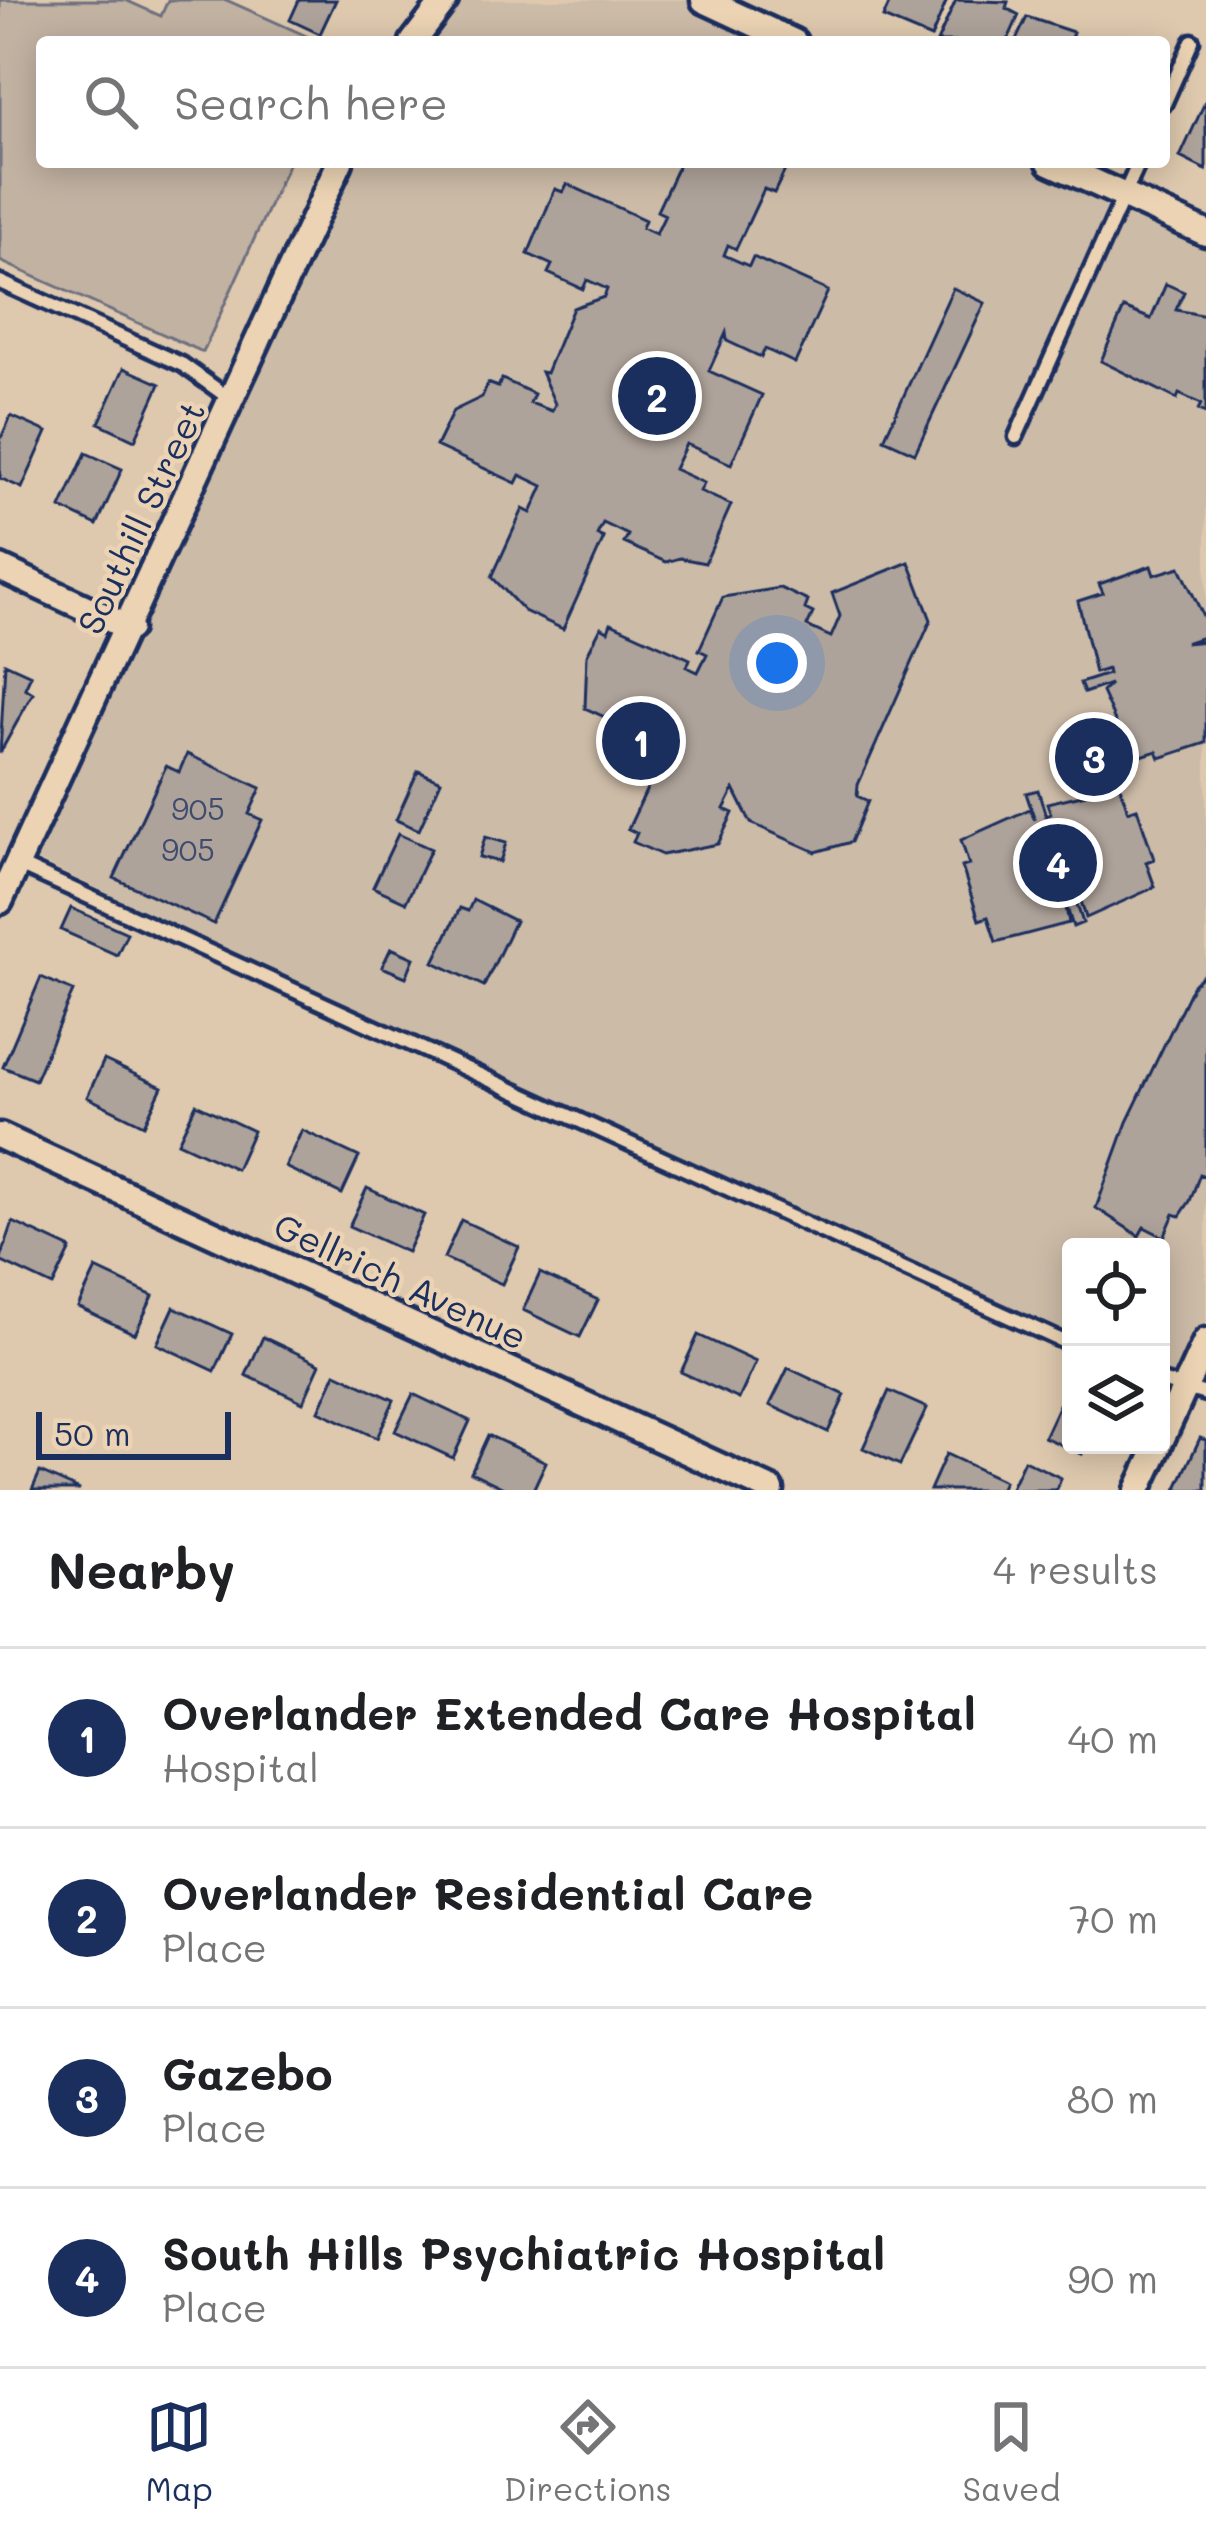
<!DOCTYPE html>
<style>
body{margin:0;font-family:Mali,sans-serif;background:#f2f2f2;color:#202124}
.controls{position:absolute;right:36px;bottom:36px;display:grid;overflow:hidden;border-radius:12px;box-shadow:0 6px 30px #0003}
.controls button{width:108px;height:108px;display:grid;place-items:center;padding:0;border:0;border-bottom:3px solid #e0e0e0;background:#fff;color:#202124;font:60px sans-serif}
.scale{position:absolute;left:36px;bottom:30px;width:195px;box-sizing:border-box;padding-left:12px;border:6px solid #1b2f5e;border-top:0;font-size:33px;line-height:42px;white-space:nowrap;color:#1b2f5e;-webkit-text-stroke:9px #ebd3b3;paint-order:stroke}
.you{position:absolute;left:777px;top:663px;width:42px;height:42px;margin:-30px;border:9px solid #fff;border-radius:50%;background:#1a73e8;box-shadow:0 0 0 18px #1a73e833}
.badge{display:grid;place-items:center;width:78px;height:78px;border-radius:50%;background:#1b2f5e;color:#fff;font-size:39px;font-weight:700}
.pin{position:absolute;translate:-50% -50%;border:6px solid #fff;box-shadow:0 3px 12px #0006}
.list{margin:0;padding:0;list-style:none}
h2{display:flex;justify-content:space-between;align-items:center;height:156px;margin:0;padding:0 48px;font-size:51px}
h2 small{font-size:39px;font-weight:400;color:#757577}
.list li{display:grid;grid-template-columns:78px 1fr auto;gap:36px;align-items:center;box-sizing:border-box;height:180px;padding:0 48px;border-top:3px solid #e0e0e0}
.list b{display:block;font-size:45px;white-space:nowrap}
.list p{margin:0;font-size:39px;white-space:nowrap;color:#757577}
.list em{font-size:39px;font-style:normal;color:#757577}
.icon{flex:none;width:66px;height:66px;fill:none;stroke:currentColor;stroke-width:2;stroke-linecap:round;stroke-linejoin:round}
.map{position:relative;flex:none;width:1206px;height:1490px;overflow:hidden}
.search{position:absolute;background:#fff;box-shadow:0 6px 30px #0003;left:36px;right:36px;top:36px;height:132px;display:flex;align-items:center;gap:30px;box-sizing:border-box;padding:0 42px;border-radius:12px;color:#757577;font-size:45px}
.sheet{height:876px;background:#fff}
nav{display:flex;justify-content:space-around;align-items:center;box-sizing:border-box;height:168px;border-top:3px solid #e0e0e0;background:#fff;font-size:33px;color:#757577}
nav a{display:grid;justify-items:center;gap:6px}
nav .on{color:#1b2f5e}
.map>svg:first-child{display:block}
</style>
<div class="map">
<svg width="1206" height="1490" viewBox="0 0 1206 1490">
<rect width="100%" height="100%" fill="#dec9ae"/>
<filter id="ink" filterUnits="userSpaceOnUse"><feTurbulence type="fractalNoise" baseFrequency=".00833" numOctaves="2"/><feDisplacementMap in="SourceGraphic" scale="24" xChannelSelector="R" yChannelSelector="G"/><feConvolveMatrix kernelMatrix="1 2 1 2 8 2 1 2 1" color-interpolation-filters="sRGB"/></filter>
<g filter="url(#ink)">
<path fill="#ccbba7" d="M445,0H706L798,42H414Z
M340,162H1060L1206,229V1341L1186,1385L1161,1381V1247H1071V1344L22,853Z"/>
<path fill="#c2b2a2" stroke="#6e7080" stroke-width="3" d="M0,0H125L161,16L168,0H226L320,42H42V162H289L203,352L0,261Z"/>
<path fill="#aea39a" stroke="#1b2f5e" stroke-width="3" d="M299,0H336L320,34L290,20Z
M891,0H947L931,38L883,18Z
M956,0L1008,2L1006,8L1019,15L1007,42H937Z
M1027,17L1073,32L1071,38L1080,42H1015Z
M1206,100V170L1180,157Z
M680,162H789L774,193L764,189L736,249L728,245L724,255L749,266L753,257L828,291L795,363L765,349L761,357L727,341L726,333L709,371L762,395L731,464L686,444L674,469L704,483L700,491L731,505L705,563L680,558L666,562L624,543L628,535L603,523L597,535L604,538L563,629L524,611L492,577L523,509L531,513L543,486L520,475L516,483L436,446L453,411L482,397L488,383L498,387L502,379L534,394L530,403L552,411L555,404L541,372L546,373L573,308L604,297L607,289L587,280L583,289L548,273L552,265L528,254L555,189L563,192L567,184L645,220L642,228L656,234L665,215L657,211Z
M1166,284L1184,292L1176,310L1206,316V413L1198,410L1201,404L1179,394L1177,399L1101,361L1124,308L1151,319Z
M953,288L985,303L915,453L884,439Z
M124,368L160,384L135,440L99,423Z
M11,416L47,432L22,488L0,478V440Z
M86,453L122,469L97,525L61,508Z
M909,562L931,620L858,785L857,796L868,801L851,842L816,852L751,823L734,789L724,809L733,813L718,844L662,855L633,842L637,833L628,829L661,759L669,762L679,741L651,728L647,736L585,708L587,655L601,627L608,631L611,623L690,659L687,667L698,672L707,654L699,650L723,597L780,588L808,601L805,609L813,613L807,626L831,637L840,616L832,593Z
M1151,566L1154,575L1180,567L1206,622V636L1185,643L1206,641V743L1160,758L1157,751L1132,759L1102,692L1110,684L1084,693L1080,683L1108,674L1107,669L1095,673L1078,601L1103,593L1099,584Z
M5,663L31,675L25,688L33,693L0,753Z
M187,754L261,788L249,814L262,820L214,924L114,878L166,766L179,772Z
M418,771L441,781L419,830L396,820Z
M1120,786L1128,811L1137,808L1154,859L1146,862L1155,887L1086,918L1079,894L1074,895L1083,923L1073,927L1064,898L1069,923L996,942L988,917L979,920L962,867L969,865L961,840L1030,809L1035,820L1026,793L1038,790L1046,816L1051,814L1047,803Z
M398,834L431,849L406,902L373,887Z
M485,837L506,843L500,862L479,857Z
M473,900L515,921L484,986L434,962L460,908L468,911Z
M71,908L127,933L117,955L61,930Z
M391,948L414,958L406,977L382,967Z
M1206,972V1177L1200,1174L1190,1201L1180,1216L1174,1214L1164,1237L1144,1227L1139,1236L1096,1208L1127,1122L1193,985Z
M41,977L73,991L35,1080L3,1067Z
M104,1060L162,1087L144,1125L87,1097Z
M196,1104L253,1131L236,1169L178,1142Z
M302,1130L359,1157L342,1194L285,1167Z
M367,1188L424,1215L407,1252L349,1226Z
M461,1220L519,1247L502,1284L444,1258Z
M13,1222L71,1249L53,1286L0,1261Z
M96,1269L153,1296L135,1334L78,1307Z
M540,1273L598,1300L580,1337L523,1310Z
M174,1307L232,1334L215,1371L157,1344Z
M698,1335L756,1362L739,1399L681,1372Z
M263,1337L320,1364L303,1402L246,1375Z
M788,1368L845,1395L828,1432L770,1405Z
M336,1373L394,1400L377,1438L319,1411Z
M1071,1379V1445H1086L1082,1454L1044,1437Z
M889,1391L927,1408L900,1465L863,1448Z
M413,1394L470,1421L453,1458L395,1431Z
M488,1435L546,1462L533,1490H508L471,1472Z
M1200,1438L1206,1440V1490H1176Z
M946,1454L1004,1481L1000,1490H930Z
M1024,1460L1061,1478L1056,1490H1010Z
M40,1472L80,1490H32Z"/>
<g fill="none" stroke-linecap="round" stroke-linejoin="round">
<defs>
<path id="lane" d="M1164,104L1192,41
M0,282L183,365L233,401
M1016,437L1139,162
M17,864L1071,1345
M1161,1381L1206,1394"/>
<path id="street" d="M704,0L794,42
M413,42L445,0
M1050,162L1206,233
M0,568L129,628
M0,901L340,162
M0,1136L771,1490
M1161,1440L1206,1341
M1138,1490L1159,1445"/>
</defs>
<use href="#lane" stroke="#1b2f5e" stroke-width="21"/>
<use href="#street" stroke="#1b2f5e" stroke-width="33"/>
<use href="#lane" stroke="#ebd3b3" stroke-width="12"/>
<use href="#street" stroke="#ebd3b3" stroke-width="24"/>
</g>
</g>
<g text-anchor="middle" dominant-baseline="central" stroke-width="9" stroke-linejoin="round" paint-order="stroke">
<g font-size="30" fill="#404c6d">
<text x="198" y="808">905</text>
<text x="188" y="849">905</text>
</g>
<g font-size="36" fill="#1b2f5e" stroke="#ebd3b3">
<text transform="translate(140 517) rotate(-65)">Southill Street</text>
<text transform="translate(401 1280) rotate(25)">Gellrich Avenue</text>
</g>
</g>
</svg>
<div class="controls">
<button><svg class="icon" aria-label="locate" viewBox="0 0 24 24"><circle cx="12" cy="12" r="6"/><path d="M12 2v4M12 18v4M2 12h4M18 12h4"/></svg></button>
<button><svg class="icon" aria-label="layers" viewBox="0 0 24 24"><path d="M12 4l9 5-9 5-9-5zM3 14l9 5 9-5"/></svg></button>
</div>
<div class="scale">50 m</div>
<div class="you"></div>
<div class="pin badge" style="left:641px;top:741px">1</div>
<div class="pin badge" style="left:657px;top:396px">2</div>
<div class="pin badge" style="left:1094px;top:757px">3</div>
<div class="pin badge" style="left:1058px;top:863px">4</div>
<div class="search"><svg class="icon" aria-label="search" viewBox="0 0 24 24"><circle cx="10" cy="10" r="6"/><path d="M15 15l6 6"/></svg>Search here</div>
</div>
<section class="sheet">
<h2>Nearby<small>4 results</small></h2>
<ul class="list">
<li><span class="badge">1</span><div><b>Overlander Extended Care Hospital</b><p>Hospital</p></div><em>40 m</em></li>
<li><span class="badge">2</span><div><b>Overlander Residential Care</b><p>Place</p></div><em>70 m</em></li>
<li><span class="badge">3</span><div><b>Gazebo</b><p>Place</p></div><em>80 m</em></li>
<li><span class="badge">4</span><div><b>South Hills Psychiatric Hospital</b><p>Place</p></div><em>90 m</em></li>
</ul>
</section>
<nav>
<a class="on"><svg class="icon" aria-label="map" viewBox="0 0 24 24"><path d="M3 6l6-2 6 2 6-2v14l-6 2-6-2-6 2zM9 4v14M15 6v14"/></svg>Map</a>
<a><svg class="icon" aria-label="directions" viewBox="0 0 24 24"><path d="M12 3l9 9-9 9-9-9zM9 14v-3h6M13 9l2 2-2 2"/></svg>Directions</a>
<a><svg class="icon" aria-label="saved" viewBox="0 0 24 24"><path d="M7 4h10v16l-5-4-5 4z"/></svg>Saved</a>
</nav>
